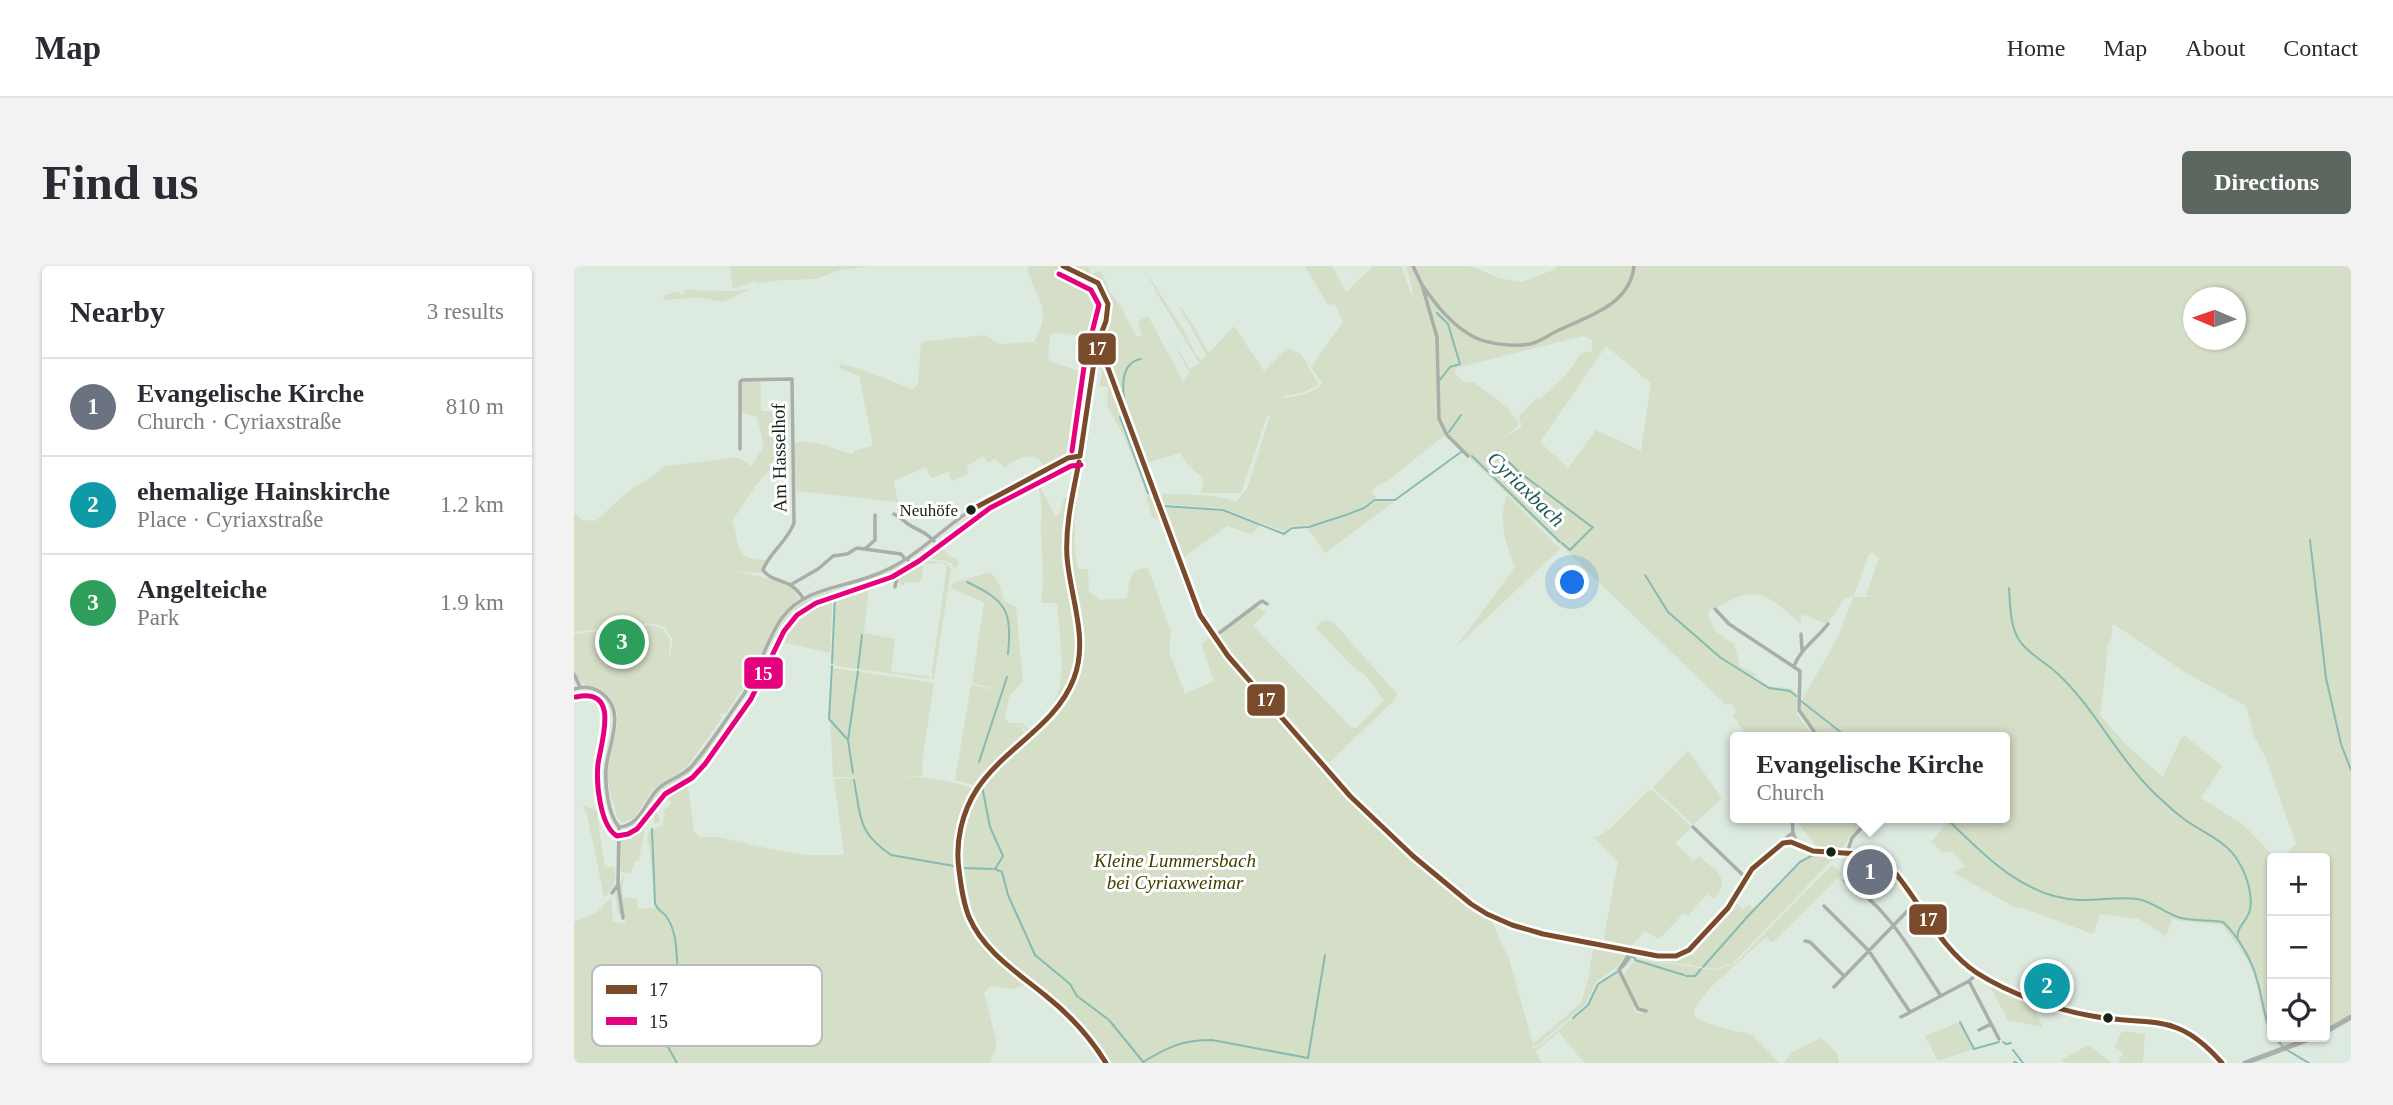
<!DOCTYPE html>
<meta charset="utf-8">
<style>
body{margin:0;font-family:"Times New Roman",serif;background:#f2f2f3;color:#2b2b33}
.controls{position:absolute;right:21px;bottom:21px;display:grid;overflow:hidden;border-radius:7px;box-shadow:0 2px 5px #0004}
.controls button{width:63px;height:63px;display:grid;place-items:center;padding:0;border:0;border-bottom:2px solid #e1e1e2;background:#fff;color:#2b2b33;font:35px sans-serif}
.compass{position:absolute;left:1609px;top:21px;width:63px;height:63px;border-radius:50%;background:#fff;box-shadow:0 2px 5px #0004;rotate:272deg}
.you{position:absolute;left:999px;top:317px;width:24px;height:24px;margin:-18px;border:5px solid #fff;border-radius:50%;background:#1a73e8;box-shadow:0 0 0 10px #1a73e833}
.badge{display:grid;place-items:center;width:46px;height:46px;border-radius:50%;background:#5c675f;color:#fff;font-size:23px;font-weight:700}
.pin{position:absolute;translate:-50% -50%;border:4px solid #fff;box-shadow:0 2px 7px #0006}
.popup{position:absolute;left:1156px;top:466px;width:280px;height:91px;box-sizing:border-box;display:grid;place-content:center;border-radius:7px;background:#fff;filter:drop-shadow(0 2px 5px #0005);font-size:23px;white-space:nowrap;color:#7c7c81}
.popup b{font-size:26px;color:#2b2b33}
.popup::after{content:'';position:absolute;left:50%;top:100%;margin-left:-14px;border:14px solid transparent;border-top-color:#fff}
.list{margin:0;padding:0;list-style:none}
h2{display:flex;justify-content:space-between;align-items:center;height:91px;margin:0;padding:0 28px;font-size:30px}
h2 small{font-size:23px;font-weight:400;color:#7c7c81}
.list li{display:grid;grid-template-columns:46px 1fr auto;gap:21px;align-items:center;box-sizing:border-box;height:98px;padding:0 28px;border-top:2px solid #e1e1e2}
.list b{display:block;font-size:26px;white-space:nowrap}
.list p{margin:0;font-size:23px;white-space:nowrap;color:#7c7c81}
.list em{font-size:23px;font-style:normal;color:#7c7c81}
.icon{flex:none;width:38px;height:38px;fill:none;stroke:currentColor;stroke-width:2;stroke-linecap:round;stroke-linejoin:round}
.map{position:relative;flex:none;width:1777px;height:797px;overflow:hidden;border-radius:7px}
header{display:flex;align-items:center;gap:42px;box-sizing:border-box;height:98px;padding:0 35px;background:#fff;border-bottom:2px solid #e1e1e2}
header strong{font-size:33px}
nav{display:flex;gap:38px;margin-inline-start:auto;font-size:24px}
.intro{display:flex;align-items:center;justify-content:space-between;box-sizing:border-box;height:168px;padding:0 42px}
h1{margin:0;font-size:49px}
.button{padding:18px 32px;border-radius:7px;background:#5c675f;color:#fff;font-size:24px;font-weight:700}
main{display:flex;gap:42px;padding:0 42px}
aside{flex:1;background:#fff;border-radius:7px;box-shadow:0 2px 5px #0004}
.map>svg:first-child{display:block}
</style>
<header>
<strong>Map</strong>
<nav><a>Home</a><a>Map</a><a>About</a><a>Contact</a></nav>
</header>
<div class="intro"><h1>Find us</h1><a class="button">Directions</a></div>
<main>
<aside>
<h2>Nearby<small>3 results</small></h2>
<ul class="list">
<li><span class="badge" style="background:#6b7280">1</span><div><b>Evangelische Kirche</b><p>Church · Cyriaxstraße</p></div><em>810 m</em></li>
<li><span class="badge" style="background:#0f9aa8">2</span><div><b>ehemalige Hainskirche</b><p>Place · Cyriaxstraße</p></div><em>1.2 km</em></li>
<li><span class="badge" style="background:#2e9e5b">3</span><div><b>Angelteiche</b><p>Park</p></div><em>1.9 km</em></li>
</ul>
</aside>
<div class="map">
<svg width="1777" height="797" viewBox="0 0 1777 797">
<rect width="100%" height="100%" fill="#ddeae0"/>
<path fill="#d5dec7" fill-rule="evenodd" d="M156,0H295L267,4L242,13L210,14L183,17L181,15L161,22L158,21Z
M455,0H484L502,15L506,7L494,0H514L517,8L527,5L536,26L546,39L562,70H568L564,55L574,50L609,115L615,106L597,72L616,103L625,97L585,31L571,4L610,65L622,89L628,94L632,89L604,39L612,48L635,87L660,60L690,105L713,82L727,88L745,119L728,127L710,130L708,132L729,129L746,121L748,117L737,101L769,56L761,38L754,39L731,0H758L772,26L799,0H827L838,30L839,27L832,0H897L925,12L948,16L979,4L983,0H1777V749L1751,762V592H1708L1722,578L1691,490L1680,470L1672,440L1612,407L1541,359L1538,360V370L1533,381V394L1526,449L1552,479L1589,511L1607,472L1611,470L1648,500L1627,532L1671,560L1701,592H1698V771H1734L1708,780C1686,772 1687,725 1679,706C1672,689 1659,674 1649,659L1606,655L1599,652L1591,671L1589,668L1565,653L1526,648L1520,667H1516L1449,642H1442L1380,607L1386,602L1392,601L1378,586H1368L1357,576L1374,555L1396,577L1454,621L1397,576L1373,552H1431V471H1274L1228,434L1264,371L1279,331H1309L1292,330L1305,292L1298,287H1295L1280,330L1271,332L1253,358L1227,348V358C1194,329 1182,316 1141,343L1138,341L1134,349L1141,365L1160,378L1166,400L1182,408L1180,411L1195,420L1218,423L1223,429L1222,447L1240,471H1174L1159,450L1165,436L1160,445L1158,438L1152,439L894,190L874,167L813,215L798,223V227L803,232L789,241L759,253L735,259L717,260L712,266L648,242L589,238L585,230L587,228C612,229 639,227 662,236L673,223L696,150H693L667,227H627L630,213L614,199L606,187L572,197L534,92L527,80L520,78L521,73L490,67L476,68L474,95L516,108L505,186L502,188L471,202L464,192C451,188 441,193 431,202L421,193L413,197L410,190L393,200L394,208L378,215L374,206L357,212L352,201L320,215L324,236L222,225L220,178C239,170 262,185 280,188L281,184L299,180L285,110L265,102L266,98L284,102L338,123L344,119L347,76L411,69L426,78L460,76C479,41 464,36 453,4ZM1619,32H1661V74H1619ZM1009,70L1019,75L1018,85L1007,87L992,109L966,133L962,132L944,152L947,156V161L929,172L945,159C938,141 914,127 899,116L895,117L887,114L881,107L882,102ZM1032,80L1077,117L1067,185L1022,164L994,202L966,176Z
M177,23L149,36L124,31L90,34L89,30L104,25L107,28H110L111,24L157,25Z
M530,99L586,251L585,254L578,251L568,214L551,173L533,139L534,121L525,120Z
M170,115H187V145L216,146L212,186L183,218L158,255C167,279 159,294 192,294L188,302L189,307L161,306C177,309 219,314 225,332C202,353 200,366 187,392C176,412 164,430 151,448L145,447L148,452L112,502L79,523L61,551L49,557C41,552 43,547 40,539C36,528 32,511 34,497C37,474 53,450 35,430C27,421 15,421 6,416L0,404V368L76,359L89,363L96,374L95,395L99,374L91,361L76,357L0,366V247L8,254L21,255C33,246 43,234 55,225C65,217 84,209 91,200L159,192H166L177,200L190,181L183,151L166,146V120Z
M461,211L481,250L486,247L490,233L497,229C492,254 489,280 491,305C493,327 502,348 503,369C506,411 487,442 455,467L446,460L433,459L446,461L456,474C497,444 514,412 508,360C504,325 493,294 496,259C497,249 498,235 503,229C501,255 498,278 504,303H514L515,325L526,334L553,332C557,314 553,303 574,302L597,366L595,385L611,428L640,415L627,377L635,372L793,551L882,631L917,654L935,693L959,778L1007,737L1014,713L1019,683L1052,688L1043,701L1022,716L1012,738L964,779L957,781L958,783L965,780L1008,744L1013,739L1023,718L1044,704L1061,740L1059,741L1062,747H1074L1066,743L1049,710L1062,693L1141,704L1162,697L1258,599L1268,608L1198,677L1192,671L1137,721L1120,742V748L1123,752L1141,760L1178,769L1206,797H1010L985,766L962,785L968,797H529L535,794C522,778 511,762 497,748C479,730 457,717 438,701C398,666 374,608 392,556C396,544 403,533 408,521L381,514L397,419L411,421L418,425L415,421L398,417L410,337L423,342L377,322L378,317L417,306L425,318L430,335L442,341L449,415L435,431L431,453L436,457H448L455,463C467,453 477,444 483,430C492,411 485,359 483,337H467C471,314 468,293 467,270C466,252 471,237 463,220L458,219L407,245L365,277L374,289L383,293L385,298L379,304L378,298L372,295L344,291L411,237Z
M933,229L986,283L882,381L941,301C932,279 923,254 933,229Z
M808,233L820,236L751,287L734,263L782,247Z
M590,241L648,245L687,259L677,268L653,260L606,294Z
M347,294L373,297L377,303L360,413H358V406L373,299L367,297L349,298L348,310L345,316H332L329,320L323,315L337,299Z
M329,297H331L333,299L295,318L290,367L321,373L317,406L355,410L356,413L263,400L258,397L262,328L260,324L287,318Z
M256,325L259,326L256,387L199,374C210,348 228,332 256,325Z
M683,341L692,346L679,360L777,461L782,462L810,434L793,411L777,399L742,362C747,353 753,352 761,358L823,428L821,433L756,496L748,494L658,390L645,372L661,356Z
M259,402L360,417L348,497L349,510L259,511L256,447Z
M1226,435L1271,471H1246L1228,448Z
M153,457L114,521L120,565L126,571H143L195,582L142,573L231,589H270L260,513C305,510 357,506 400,523L383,564L379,603L382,628L385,630C400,672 419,692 453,719L438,723L417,720L410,726L422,774V781L416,797H0V656L23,646L37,632L39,656L51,657V652L44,648L41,626L50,609L48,627L50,632H63L64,643L82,642L75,578H73L75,564L88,560L91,550L89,546L98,536L90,529L78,542V545L84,548L86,556L80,558V550L76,549L72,553L65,595H61L57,607L47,606L45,580L50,564L66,552L86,523L110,509L119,501Z
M1114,485L1148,532L1119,559L1079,521Z
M1078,524L1118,561L1101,577L1120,595L1125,590C1142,605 1158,612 1140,633L1133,628L1114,650L1110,647L1085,673L1071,665L1057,680L1032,674L1030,671L1044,596L1020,571H1024L1038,561L1074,525Z
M9,540L30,546L23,550L31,601H40C44,612 39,624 30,631L13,548Z
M1220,552H1293L1276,570L1269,582H1244Z
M1236,588L1261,591L1159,697L1141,703L1115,699L1118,692L1113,699L1064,692L1059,693L1047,706L1046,702L1059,688C1081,692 1100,697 1119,683L1120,691L1121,681L1160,636L1169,643L1175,639L1181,644Z
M1422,719L1456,733L1469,761L1434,754L1417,722Z
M1386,756L1400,783L1364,795L1351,770Z
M1548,765L1571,768L1569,797H1544L1549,787L1541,781Z
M1247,772L1263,787L1265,797H1209L1219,786Z
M1515,779L1538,797H1491L1488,793Z"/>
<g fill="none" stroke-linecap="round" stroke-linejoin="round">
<path stroke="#87bab2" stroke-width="2" d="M863,47L874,58L886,98L876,101L865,115
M550,133C548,117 548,96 567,93
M546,151L574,227
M875,166L887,149
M924,185L945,206L1018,261
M898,190L986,276
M590,240L649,244L710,268L718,262L735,261L772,249L790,242L801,234H821L887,186
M1736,274L1752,412L1767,478L1777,504
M988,277L996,284L1019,261
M1071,309L1094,346L1147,392L1195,422L1216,425L1222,430
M393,316C433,335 438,345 434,388
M1435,322C1436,338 1436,360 1445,374C1455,389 1472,396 1485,409C1525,447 1546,498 1590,536C1596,542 1603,548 1610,553C1627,566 1653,575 1664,595C1673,609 1682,636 1673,651C1668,660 1662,663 1664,674
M258,397L261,330
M258,400L255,453L273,473
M284,402L288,369
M1227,435L1273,471
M405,496L433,411
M279,507L274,474L284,405
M280,514C287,551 283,566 317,589L380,600
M408,520L416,561L429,590L421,603L428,606L434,629L461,689L496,718L503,730L535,754L570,797
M1372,552C1409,588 1450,632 1505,634C1523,635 1546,630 1563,633C1578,635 1592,648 1607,652C1620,655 1636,654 1649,656C1664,670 1678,694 1683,714C1689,732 1689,751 1698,768
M78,563L81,638C84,645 88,645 92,650C104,666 102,689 104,707L95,715
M389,602L419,603
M1061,694L1110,709
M1049,701L1057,690L1061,692
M1129,701L1175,649L1226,596L1239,589
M1112,710H1121L1127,703
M85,731L83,741L85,765L103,797
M999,752L1014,739L1024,718L1043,706
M1386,756L1400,783L1425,776
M1701,771L1709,781
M1429,776L1432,778L1437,777
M1439,784L1449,797
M1713,784L1735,797
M569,796C594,781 608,774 638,774L734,792L751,689
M1440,796L1443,797"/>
<path stroke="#aaaea9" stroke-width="3.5" d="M489,0C507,11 532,14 534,39C535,57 524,73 521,90C515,118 514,146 509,174C504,205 494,236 493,268C490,316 517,368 499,415C488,445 465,461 441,481C401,513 378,559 384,611C393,686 445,702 492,747C508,762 521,779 532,797
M839,0L848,19L863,71L865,153L873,169L894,190
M848,19C862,39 879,61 902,72C916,78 940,81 956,78C966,76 976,68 985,64C1014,50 1056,39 1060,0
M522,85L531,94L616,327L626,349L654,390L776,530L839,590L897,638L913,648L938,659L969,668L1084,690C1092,691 1102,691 1110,687C1125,679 1150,650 1159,636C1172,613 1185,586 1212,576L1213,571L1219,567
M166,183V116L168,114L218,113L220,257C213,276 195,287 189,304C200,319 215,310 229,332
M320,248C326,251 329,254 334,258C344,265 350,264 360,275
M291,283L301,274V249
M218,318L244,303L259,290L273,288L283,282L327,288L331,293
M321,321L323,311L336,300L334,293
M1141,343L1155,358L1226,405L1225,444L1244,471
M1227,368L1228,384
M640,371L685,337L688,335L693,338
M1220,400C1227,382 1242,374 1254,358
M0,408L6,421
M0,423C9,420 18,421 26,426C54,444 34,478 32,503C31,519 34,549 45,561
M1218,552L1219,567L1224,579
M45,561C65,560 71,538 82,525C91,514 107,512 117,501C136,479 153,452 170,428C186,404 192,374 208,352C230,322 267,322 298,310C342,294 363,266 400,242C429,222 463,210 494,192L506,190
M45,561L44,618L49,652
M1119,561L1171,611
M1212,576C1224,576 1234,586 1247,586C1259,587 1272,585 1284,588C1345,601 1356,684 1415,713C1446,728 1481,742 1515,749C1573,762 1606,741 1648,797
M1273,587L1278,572L1296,552
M1271,615C1314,640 1340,690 1367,730
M38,627L43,620
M1250,640L1295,685L1336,746
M1231,675L1236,676L1270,710
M1057,685L1045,704L1064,743L1072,745
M1395,715L1425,773
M1260,721L1343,635
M1327,751L1395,715L1404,707
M1405,764L1417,758"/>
<path stroke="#aaafa9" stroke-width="5" d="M1751,766L1777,751
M1671,797L1741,771"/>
<defs>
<path id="bus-1" d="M489,0L524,17L534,38L532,55L524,76L520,96L506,190
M522,85L531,94L626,349L654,390L776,530L839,590L897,638L913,648L938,659L969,668L1084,690H1102L1115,684L1154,642L1178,603L1209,577L1217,576L1239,585L1285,588L1312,600L1322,608C1349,641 1367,683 1403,707C1436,728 1479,743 1518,750C1578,761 1602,744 1648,797
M505,196C499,227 491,259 493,291C496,330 515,373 500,412C482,460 431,481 403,523C388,546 381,576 385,604C387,620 389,636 395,651C410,686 444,707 472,730C496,749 516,771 532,797
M397,244L494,192L506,190"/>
<path id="bus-2" d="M485,8L517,24L525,39L511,94L498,185
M2,431C47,421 27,476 24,498C22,517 26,560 43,570L54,568L63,563L91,528L118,512L131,498L177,433L210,365L223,349L242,337L318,311L345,295L416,242L497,200L507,199"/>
</defs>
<use href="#bus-1" stroke="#fff" stroke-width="10"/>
<use href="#bus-2" stroke="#fff" stroke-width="10"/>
<use href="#bus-1" stroke="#7a4b2a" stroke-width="5"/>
<use href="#bus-2" stroke="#e5007d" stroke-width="5"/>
</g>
<g fill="#172019" stroke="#fff" stroke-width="2.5">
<circle cx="397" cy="244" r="6"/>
<circle cx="1257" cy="586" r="6"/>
<circle cx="1534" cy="752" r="6"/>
</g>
<g text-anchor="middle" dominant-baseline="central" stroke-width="6" stroke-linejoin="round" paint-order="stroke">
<g font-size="17" fill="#172019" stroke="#fff" text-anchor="end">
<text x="384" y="244">Neuhöfe</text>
</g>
<g font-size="19" fill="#172019" stroke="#fff">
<text transform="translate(205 192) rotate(-91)">Am Hasselhof</text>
</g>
<g font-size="19" font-style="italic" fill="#3c4000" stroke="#fff">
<text x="601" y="594">Kleine Lummersbach<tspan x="601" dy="22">bei Cyriaxweimar</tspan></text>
</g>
<g font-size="21" font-style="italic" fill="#1f5954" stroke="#fff">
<text transform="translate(952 223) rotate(44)">Cyriaxbach</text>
</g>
</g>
<rect x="18" y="699" width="230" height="81" rx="10" fill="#fff" stroke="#b9bcba" stroke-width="2"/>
<rect x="32" y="719" width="31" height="9" fill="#7a4b2a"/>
<rect x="32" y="751" width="31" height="8" fill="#e5007d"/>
<g font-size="19" fill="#172019">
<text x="75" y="730">17</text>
<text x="75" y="762">15</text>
</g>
<g stroke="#fff" stroke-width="2.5">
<rect x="503" y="66" width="40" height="34" rx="7" fill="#7a4b2a"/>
<rect x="169" y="390" width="41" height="34" rx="7" fill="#e5007d"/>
<rect x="672" y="417" width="40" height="34" rx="7" fill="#7a4b2a"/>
<rect x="1334" y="637" width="40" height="33" rx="7" fill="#7a4b2a"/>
</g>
<g font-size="19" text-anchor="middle" font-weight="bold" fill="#fff">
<text x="523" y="89">17</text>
<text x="189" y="414">15</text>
<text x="692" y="440">17</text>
<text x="1354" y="660">17</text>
</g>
</svg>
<div class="controls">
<button>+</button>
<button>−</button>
<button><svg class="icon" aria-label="locate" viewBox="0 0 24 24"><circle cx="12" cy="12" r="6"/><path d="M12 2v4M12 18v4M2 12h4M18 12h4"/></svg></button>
</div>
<svg class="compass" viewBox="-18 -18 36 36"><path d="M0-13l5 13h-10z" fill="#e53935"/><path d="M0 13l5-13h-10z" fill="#7c7c81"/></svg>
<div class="you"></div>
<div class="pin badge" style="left:1296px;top:606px;background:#6b7280">1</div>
<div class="popup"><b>Evangelische Kirche</b>Church</div>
<div class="pin badge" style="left:1473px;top:720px;background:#0f9aa8">2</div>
<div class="pin badge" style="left:48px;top:376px;background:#2e9e5b">3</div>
</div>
</main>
